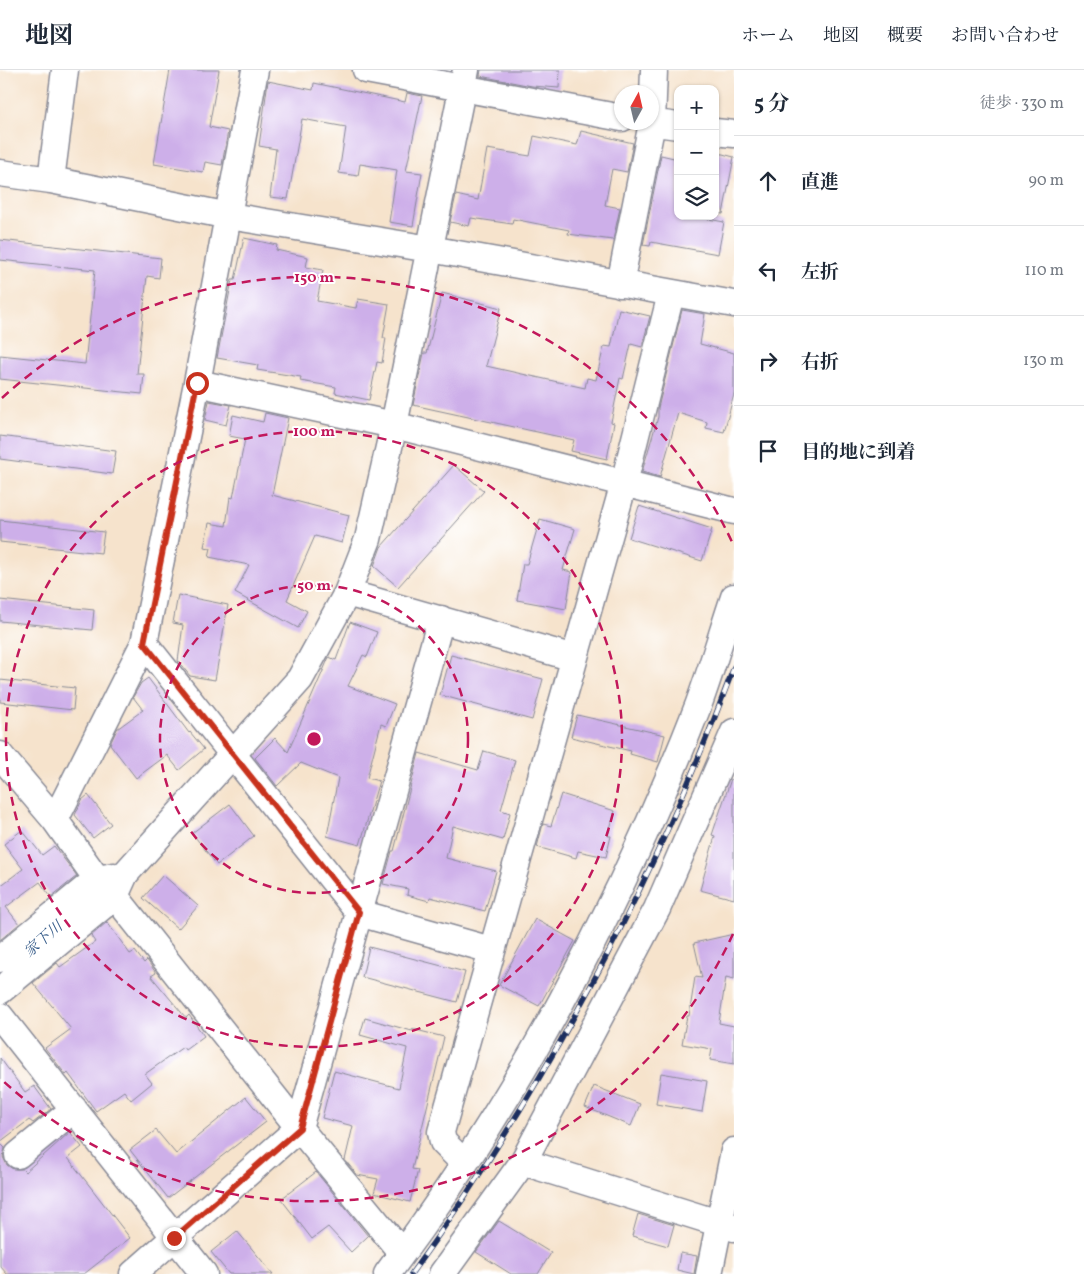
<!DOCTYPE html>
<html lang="ja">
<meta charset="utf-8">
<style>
body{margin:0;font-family:Vollkorn,"Noto Serif JP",serif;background:#f6f6f7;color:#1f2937}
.controls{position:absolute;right:15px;top:15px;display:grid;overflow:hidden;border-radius:10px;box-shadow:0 1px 4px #0004}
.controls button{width:45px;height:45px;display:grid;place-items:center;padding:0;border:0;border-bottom:1px solid #e0e1e3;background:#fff;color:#1f2937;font:25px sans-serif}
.compass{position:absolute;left:614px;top:15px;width:45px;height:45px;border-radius:50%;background:#fff;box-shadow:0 1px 4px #0004;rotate:8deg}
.stop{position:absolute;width:15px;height:15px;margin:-11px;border:4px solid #c8321e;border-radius:50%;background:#fff}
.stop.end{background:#c8321e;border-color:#fff;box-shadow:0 1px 5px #0008}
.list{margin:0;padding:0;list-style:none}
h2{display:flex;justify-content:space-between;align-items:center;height:65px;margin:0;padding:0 20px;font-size:21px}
h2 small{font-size:16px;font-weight:400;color:#747a83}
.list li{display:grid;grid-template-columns:32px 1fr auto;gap:15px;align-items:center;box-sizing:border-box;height:90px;padding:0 20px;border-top:1px solid #e0e1e3}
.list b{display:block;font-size:19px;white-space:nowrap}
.list em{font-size:16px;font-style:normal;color:#747a83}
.icon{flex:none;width:28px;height:28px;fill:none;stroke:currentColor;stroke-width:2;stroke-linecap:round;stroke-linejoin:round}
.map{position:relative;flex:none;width:734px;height:1204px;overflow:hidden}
header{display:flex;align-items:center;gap:30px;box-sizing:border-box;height:70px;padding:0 25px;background:#fff;border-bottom:1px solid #e0e1e3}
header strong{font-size:24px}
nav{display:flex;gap:28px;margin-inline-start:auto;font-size:18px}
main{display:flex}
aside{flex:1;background:#fff}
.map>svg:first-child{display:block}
</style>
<header>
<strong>地図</strong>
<nav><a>ホーム</a><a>地図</a><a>概要</a><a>お問い合わせ</a></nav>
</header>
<main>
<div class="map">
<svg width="734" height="1204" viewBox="0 0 734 1204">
<rect width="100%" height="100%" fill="#fff"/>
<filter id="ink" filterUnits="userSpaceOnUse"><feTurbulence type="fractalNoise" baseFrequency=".02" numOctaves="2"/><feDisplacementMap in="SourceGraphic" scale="10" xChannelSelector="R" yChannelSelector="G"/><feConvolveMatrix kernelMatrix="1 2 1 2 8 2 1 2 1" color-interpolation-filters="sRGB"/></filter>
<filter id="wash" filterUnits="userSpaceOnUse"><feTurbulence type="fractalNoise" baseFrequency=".0096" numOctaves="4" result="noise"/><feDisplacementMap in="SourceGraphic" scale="20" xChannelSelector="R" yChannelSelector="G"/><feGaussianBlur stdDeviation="1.12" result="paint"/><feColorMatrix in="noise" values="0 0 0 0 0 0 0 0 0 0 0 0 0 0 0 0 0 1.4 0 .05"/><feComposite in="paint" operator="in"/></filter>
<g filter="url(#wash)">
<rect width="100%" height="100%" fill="#f6e3cc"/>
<g id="blocks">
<path fill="#cdafe9" d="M170,0H219L209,57L228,61L222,95L205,92L203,102L154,94Z
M481,0H560L559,18L532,16L480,6Z
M268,11L313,20L314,13L405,32L407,23L422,26L406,101L422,103L413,156L389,152L397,100L360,94L358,106L339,103L346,57L302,49L288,129L270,127L276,79L259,76Z
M581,61L633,73L627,102L612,99L605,135L620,138L613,170L568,164L569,160L513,149L512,154L471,148L469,156L450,152L456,125L478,130L487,79L530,86L534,66L577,75Z
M715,82L734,87L723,144L715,143Z
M661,85L678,89V146H693L724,152L718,184L651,172L650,176L643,175Z
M244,168L277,175L276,180L308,187L306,197L323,200L317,231L356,238L358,229L389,234L383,268H386L382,293L377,292L369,330L335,323L336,317L300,311L301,307L257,300L258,295L217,288L232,210H235Z
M0,170L161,188L159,208L147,206L137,304H144L142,324L0,309V285L85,294L95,200L0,190Z
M442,223L501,238L486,296L585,318L587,308L596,310L604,276L611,277L619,239L650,246L642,277L631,274L623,309L620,308L611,352L614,353L607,389L571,381L574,370L413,335L424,283H427Z
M682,240L705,244L700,274L734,283V324L724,362L706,358L707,352L678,343L660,407L642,402L658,347V338Z
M209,331L231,335L226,355L205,350Z
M265,343L288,348L272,425L349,445L342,473L315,466L287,530L307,541L298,558L235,523L249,495L209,487L211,478L204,477L209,453L226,456L230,427L233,428L245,369L229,366L233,345L263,352Z
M0,366L116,381L112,404L0,389Z
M454,395L484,421L398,517L374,496L381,477Z
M639,436L712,459L702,491L629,468Z
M540,449L575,459L563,500L572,502L566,539L517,530L523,494H527Z
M0,450L104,462L101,483L0,472Z
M178,525L228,535L215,610L190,606L178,591L183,555L173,553Z
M0,530L94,540L92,560L0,551Z
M350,552L377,562L367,587L363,585L348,616L395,634L386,656L381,654L367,708L379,711L360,775L327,766L338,708L301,693L277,716L255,688L275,668L288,682L329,587L336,590Z
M451,585L543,609L532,650L440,625Z
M148,608L189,663L190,662L204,679L179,700L167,685L136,708L110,674L117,659L143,640L133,627L141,613Z
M0,610L75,618L73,640L0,632Z
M577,645L665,665L658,692L630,684L631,681L571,667Z
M484,681L515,690L501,740L510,743L503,770L453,756L446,788L496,801L485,841L430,827L429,831L407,825L408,819L383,814L392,781H394L419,683L478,700Z
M731,709L734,710V829L700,820L715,766L712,765Z
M561,724L615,741L608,766H611L606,787L578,781L576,788L537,777L543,754L551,756Z
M88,725L111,754L93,768L75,745L82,730Z
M230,734L254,766L217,795L192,763Z
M22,760L42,785L54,776L77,806L51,827L40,812L6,837L19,854L0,870V816L23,799L4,774Z
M163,805L198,836L178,859L143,828Z
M535,849L575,871L539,936L499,915Z
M107,852L130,884L135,881L144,893L147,890L156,903L151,906L186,948L189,945L204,966L185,980L183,977L145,1004L152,1013L131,1030L124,1021L96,1041L68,1003L66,1005L45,978L71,959L33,913L57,893L60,897L95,872L91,866Z
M734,864V909L726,907L719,953L734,956V994L710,990L712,979L682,974L687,946H689L695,907L702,908L694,873Z
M369,877L465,902L457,932L362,907Z
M365,948L412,961V959L444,967L412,1099L418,1100L410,1132L374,1123L378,1109L357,1105L345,1090L353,1056L322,1048L334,1001L399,1018L407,978L360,965Z
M0,988L25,1022L34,1016L51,1039L33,1053L29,1050L0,1072Z
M661,1003L707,1011L702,1042L656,1034Z
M594,1016L640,1034L631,1056L585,1037Z
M246,1027L266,1052L168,1128L130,1080L156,1060L176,1084Z
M70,1062L82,1077L68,1088L130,1168L84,1204H7L0,1196V1073L5,1078L3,1087L7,1095L13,1099H22L25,1102Z
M316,1102L368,1166L351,1182L328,1157L312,1169L281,1129Z
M638,1144L674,1155L668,1176L632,1166Z
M499,1151L551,1183L538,1204H511L476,1182Z
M237,1161L273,1204H229L211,1182Z
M680,1183L697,1186L694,1204L677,1200Z"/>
</g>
</g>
<g filter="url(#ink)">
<use href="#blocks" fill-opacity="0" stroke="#888995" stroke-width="1"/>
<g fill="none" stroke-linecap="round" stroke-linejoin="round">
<defs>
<path id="minor" d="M366,0L622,48
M649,52L678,56
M715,62L734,64
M0,103L51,110L229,146L430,179L734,234
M51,110L65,0
M620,214L652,53L654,0
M197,313L394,355L734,441
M347,523L574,588
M144,573L359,843L491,880
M0,685L55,750L97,809L115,826L299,1058L133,1204
M55,750L144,573L197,313L255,0
M0,889L97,809L114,806
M0,921L115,826L125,804L300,609L347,523L368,469L394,355L466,0
M0,946L204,1204
M18,1085L74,1039
M523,1092L734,1158
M464,1093L443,1072L441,1062L624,413L671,224
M402,1183L299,1058L441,549
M387,1204C516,1033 620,836 698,636C711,601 722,563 734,527
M442,1204L523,1092L657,839L734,662
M709,1204L734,1081"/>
</defs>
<use href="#minor" stroke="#888995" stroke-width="29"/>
<use href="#minor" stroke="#fff" stroke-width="26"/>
<defs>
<path id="rail" d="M411,1204C546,1017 654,813 734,597"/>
</defs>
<use href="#rail" stroke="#1b2f5e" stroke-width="5.5"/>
<use href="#rail" stroke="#fff" stroke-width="4" stroke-dasharray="11" stroke-linecap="butt"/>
</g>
</g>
<g fill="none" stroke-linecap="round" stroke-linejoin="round" filter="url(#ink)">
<path stroke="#c8321e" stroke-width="6" d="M174,1168L300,1058L359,842L144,573L197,313"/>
</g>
<g fill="none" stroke="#c2185b" stroke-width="2.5" stroke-dasharray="9 6">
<circle cx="314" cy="669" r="154"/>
<circle cx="314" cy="669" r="308"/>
<path d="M733 864A462 462 0 0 1 2 1010M2 328A462 462 0 0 1 733 474"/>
</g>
<g text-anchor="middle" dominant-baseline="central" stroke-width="4" stroke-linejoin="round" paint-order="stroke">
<g font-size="15" font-style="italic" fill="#355b89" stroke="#fff">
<text transform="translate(44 870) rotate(-41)">家下川</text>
</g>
</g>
<circle cx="314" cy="669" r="8" fill="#c2185b" stroke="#fff" stroke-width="2.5"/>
<g font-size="15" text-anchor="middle" font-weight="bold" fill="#c2185b" stroke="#fff" stroke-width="4" stroke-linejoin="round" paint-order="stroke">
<text x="314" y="212">150 m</text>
<text x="314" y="366">100 m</text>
<text x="314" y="520">50 m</text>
</g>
</svg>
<div class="controls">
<button>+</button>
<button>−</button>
<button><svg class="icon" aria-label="layers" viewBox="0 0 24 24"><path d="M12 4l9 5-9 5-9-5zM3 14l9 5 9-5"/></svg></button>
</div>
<svg class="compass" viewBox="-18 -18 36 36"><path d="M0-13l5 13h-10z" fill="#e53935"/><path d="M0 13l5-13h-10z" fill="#747a83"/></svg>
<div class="stop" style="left:197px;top:313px"></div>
<div class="stop end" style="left:174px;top:1168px"></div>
</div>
<aside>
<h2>5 分<small>徒歩 · 330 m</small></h2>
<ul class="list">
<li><svg class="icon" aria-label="ahead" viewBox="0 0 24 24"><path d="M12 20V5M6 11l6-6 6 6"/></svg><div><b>直進</b></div><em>90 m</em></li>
<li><svg class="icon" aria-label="left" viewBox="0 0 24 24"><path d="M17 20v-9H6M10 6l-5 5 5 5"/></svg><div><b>左折</b></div><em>110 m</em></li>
<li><svg class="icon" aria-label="right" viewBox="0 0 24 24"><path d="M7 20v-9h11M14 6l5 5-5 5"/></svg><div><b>右折</b></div><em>130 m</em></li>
<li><svg class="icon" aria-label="arrive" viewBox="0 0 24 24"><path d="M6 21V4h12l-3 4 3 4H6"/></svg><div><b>目的地に到着</b></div></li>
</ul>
</aside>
</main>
